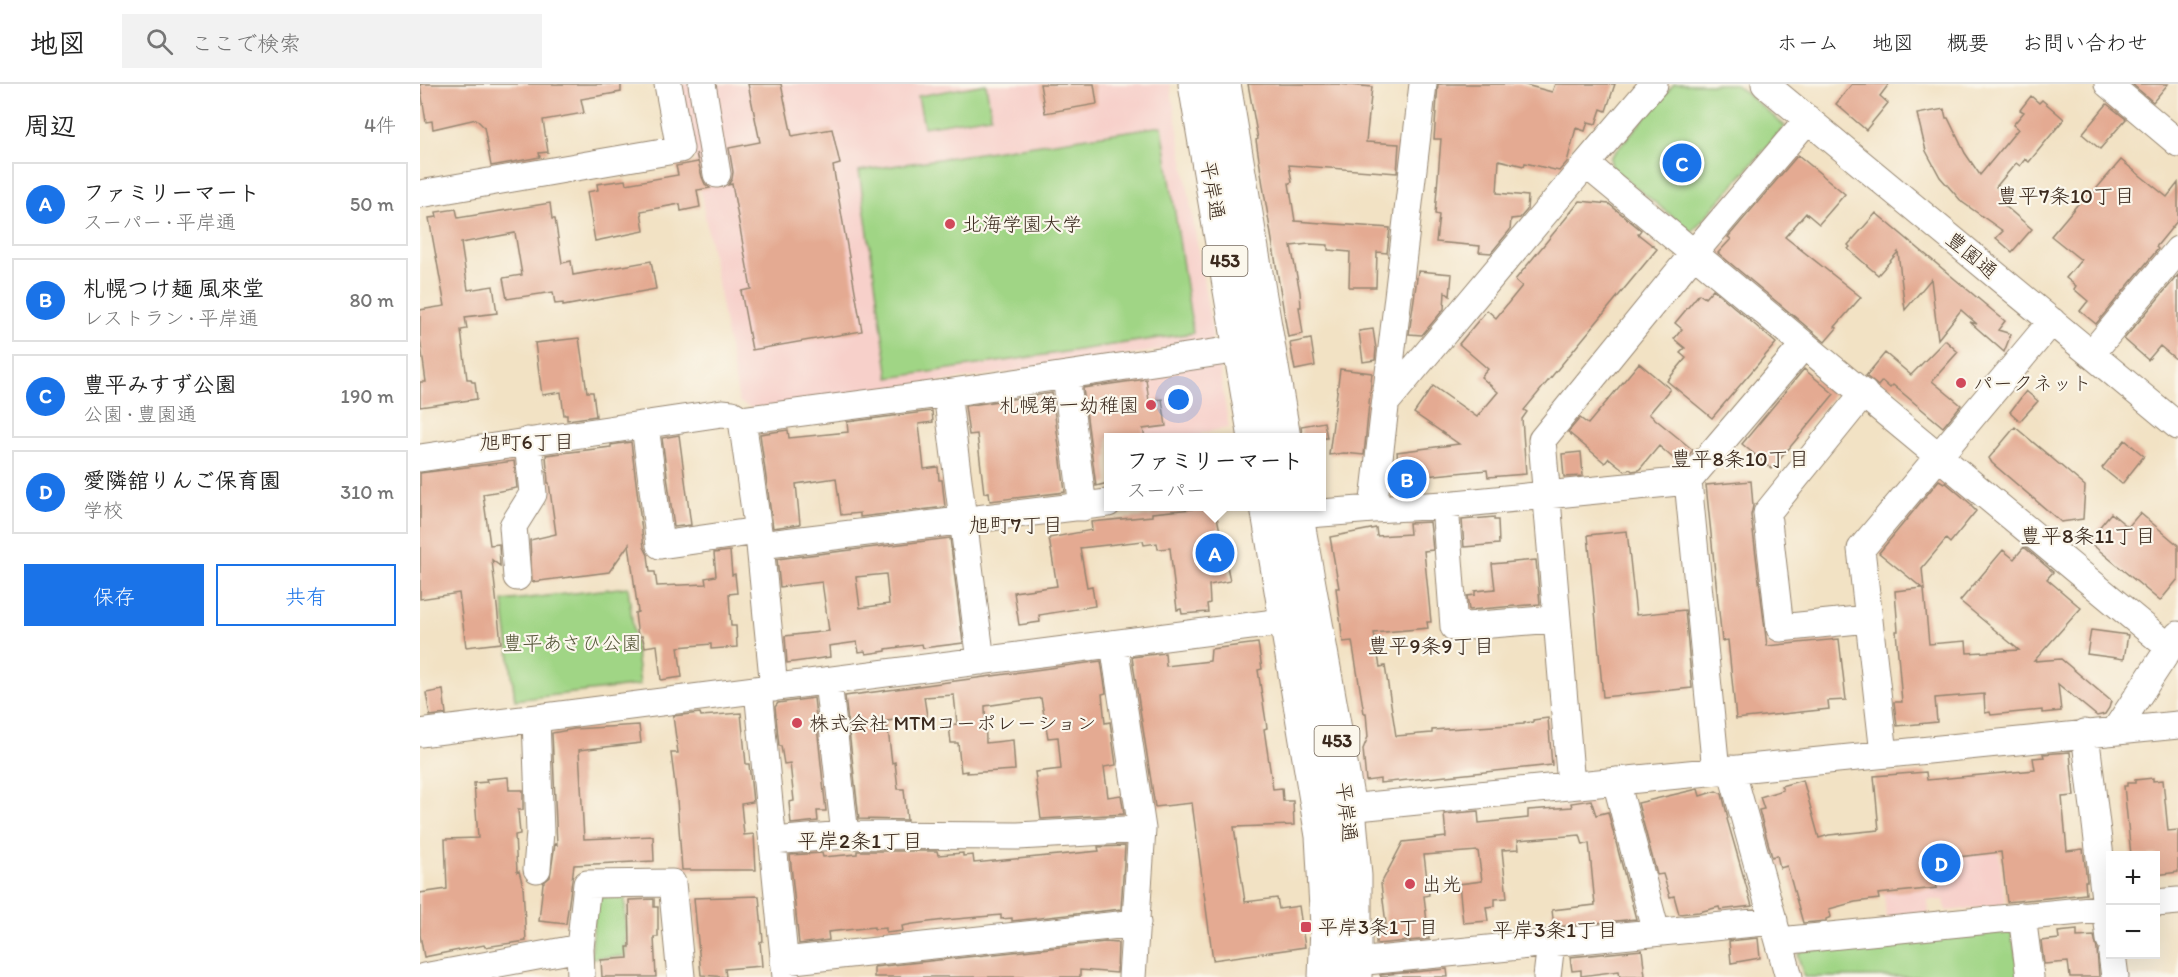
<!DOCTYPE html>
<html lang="ja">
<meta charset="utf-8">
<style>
body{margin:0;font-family:Itim,"Klee One",sans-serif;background:#f2f2f2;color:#222}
.controls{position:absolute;right:18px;bottom:18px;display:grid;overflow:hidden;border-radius:0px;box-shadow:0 6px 24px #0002}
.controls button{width:54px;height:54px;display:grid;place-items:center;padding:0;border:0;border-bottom:2px solid #e0e0e0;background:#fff;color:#222;font:30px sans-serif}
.you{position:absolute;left:759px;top:316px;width:21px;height:21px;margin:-15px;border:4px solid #fff;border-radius:50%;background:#1a73e8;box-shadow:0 0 0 9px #1a73e833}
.badge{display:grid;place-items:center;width:39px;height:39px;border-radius:50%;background:#1a73e8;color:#fff;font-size:20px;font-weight:700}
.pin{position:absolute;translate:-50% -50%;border:3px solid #fff;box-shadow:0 2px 6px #0006}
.popup{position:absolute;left:684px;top:349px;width:222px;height:78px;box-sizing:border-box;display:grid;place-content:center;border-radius:0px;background:#fff;filter:drop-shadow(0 2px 4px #0005);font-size:20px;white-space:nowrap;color:#767676}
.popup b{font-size:22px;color:#222}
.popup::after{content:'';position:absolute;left:50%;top:100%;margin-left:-12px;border:12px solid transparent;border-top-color:#fff}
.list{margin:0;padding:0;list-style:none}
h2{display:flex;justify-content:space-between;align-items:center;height:78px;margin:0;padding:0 24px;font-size:26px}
h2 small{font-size:20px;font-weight:400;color:#767676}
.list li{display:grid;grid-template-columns:39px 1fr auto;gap:18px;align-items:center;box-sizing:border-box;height:84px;margin:0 12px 12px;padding:0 12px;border:2px solid #e0e0e0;border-radius:0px}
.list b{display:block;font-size:22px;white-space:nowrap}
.list p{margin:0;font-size:20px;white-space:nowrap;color:#767676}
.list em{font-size:20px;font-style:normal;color:#767676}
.actions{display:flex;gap:12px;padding:18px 24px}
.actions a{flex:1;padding:14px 0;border:2px solid #1a73e8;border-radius:0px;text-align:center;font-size:21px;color:#1a73e8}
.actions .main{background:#1a73e8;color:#fff}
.icon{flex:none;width:33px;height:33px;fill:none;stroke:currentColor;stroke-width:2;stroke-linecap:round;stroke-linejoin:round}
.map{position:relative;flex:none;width:1758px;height:893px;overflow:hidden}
header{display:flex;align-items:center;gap:36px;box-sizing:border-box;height:84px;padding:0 30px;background:#fff;border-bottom:2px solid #e0e0e0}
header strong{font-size:28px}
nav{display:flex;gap:33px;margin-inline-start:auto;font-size:21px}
.search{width:420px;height:54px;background:#f2f2f2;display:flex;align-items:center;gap:15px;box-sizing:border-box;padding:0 21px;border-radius:0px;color:#767676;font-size:22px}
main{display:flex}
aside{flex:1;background:#fff}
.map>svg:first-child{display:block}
</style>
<header>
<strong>地図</strong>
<div class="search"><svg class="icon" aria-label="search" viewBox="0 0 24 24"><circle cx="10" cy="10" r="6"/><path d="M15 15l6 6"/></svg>ここで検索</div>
<nav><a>ホーム</a><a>地図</a><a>概要</a><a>お問い合わせ</a></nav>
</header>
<main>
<aside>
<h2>周辺<small>4件</small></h2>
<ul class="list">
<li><span class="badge">A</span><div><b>ファミリーマート</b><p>スーパー · 平岸通</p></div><em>50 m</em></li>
<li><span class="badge">B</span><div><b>札幌つけ麺 風來堂</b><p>レストラン · 平岸通</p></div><em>80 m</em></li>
<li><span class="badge">C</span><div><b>豊平みすず公園</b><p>公園 · 豊園通</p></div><em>190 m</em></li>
<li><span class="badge">D</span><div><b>愛隣舘りんご保育園</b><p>学校</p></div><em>310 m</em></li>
</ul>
<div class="actions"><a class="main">保存</a><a>共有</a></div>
</aside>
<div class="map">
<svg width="1758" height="893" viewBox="0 0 1758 893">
<rect width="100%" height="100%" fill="#fbf7ec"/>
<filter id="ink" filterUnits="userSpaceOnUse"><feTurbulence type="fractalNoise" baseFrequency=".0167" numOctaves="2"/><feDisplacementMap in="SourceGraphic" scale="12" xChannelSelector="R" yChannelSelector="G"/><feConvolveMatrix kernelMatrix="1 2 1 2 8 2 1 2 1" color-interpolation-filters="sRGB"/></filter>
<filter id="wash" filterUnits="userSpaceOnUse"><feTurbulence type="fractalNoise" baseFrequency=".008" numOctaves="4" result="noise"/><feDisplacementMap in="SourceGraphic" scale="24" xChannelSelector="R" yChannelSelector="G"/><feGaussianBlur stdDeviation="1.35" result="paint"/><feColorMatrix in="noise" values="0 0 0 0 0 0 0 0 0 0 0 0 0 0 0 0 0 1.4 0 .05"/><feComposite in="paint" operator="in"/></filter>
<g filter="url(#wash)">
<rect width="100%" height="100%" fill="#f2e2c4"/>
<path fill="#f7d0ca" d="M261,0H750L793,253L789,259L333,325L319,318Z
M798,277L809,344L781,349L782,353L688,354V375L663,379L653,297Z
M1575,729L1585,821L1526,827L1524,816H1508L1509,830L1466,834L1459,742Z"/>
<path fill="#a0d585" stroke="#6e8052" stroke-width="1.5" d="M566,0L571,32L504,43L498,12Z
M1254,0H1315L1365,42L1272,148L1192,84L1190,74Z
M742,42L773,249L469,294L439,87Z
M208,503L220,601L95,616L83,517Z
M181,813H205L206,872L171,874L175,823Z
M1591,846L1600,893H1384L1378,872L1381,867Z"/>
<g id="blocks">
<path fill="#e4aa92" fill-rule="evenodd" d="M0,0H201V8L161,15L164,29L123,36L128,68L119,69L120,73L71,82L64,43L56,35L13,45L12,37L6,38Z
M328,0H361L372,52L412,45L420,80L413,82L442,247L332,266L321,207L331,205L312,100L308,101L312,95L313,88L309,64L340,58Z
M620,0H674L677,20L625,29Z
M828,0H919L952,3L946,58L979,60L977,89L869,81L872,98L869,99L875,137L970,144L967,169L957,168L956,203H929L930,168L908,166V161L889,160L871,162L880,208L881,223H879L883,250L868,253L844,108L836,56L838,55Z
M1018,0H1102L1132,8L1135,0H1195L1186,27L1181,25L1176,40L1168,38L1165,47L1156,44L1147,78L1139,87L1105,79L1104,82L1079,76L1077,109L1108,112L1107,126L1100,134L1091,135L1090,146L1071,169L1059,168L1060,162L1016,158L1019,131L1015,130L1021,55H1014Z
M1432,0H1469L1460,12L1468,19L1446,46L1416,20Z
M1712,0H1748L1733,18Z
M1611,12L1619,19L1622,16L1644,35L1609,78L1605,75L1600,82L1596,79L1576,103L1582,108L1584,121L1612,145L1592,168L1576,154L1583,147L1542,118L1520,93L1506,67L1497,30L1524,25L1526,34H1528L1545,69L1560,91L1598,45L1593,41L1604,28L1600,26Z
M1687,20L1706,35L1680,65L1662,50Z
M276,69L282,93L285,100L290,104L277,106L280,123L261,127L260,120L221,127L224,147L175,157L167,108L178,106L177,100L205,96L206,100L258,91L256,82L278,78Z
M1378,71L1425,110L1399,140L1386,129L1365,153L1441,213L1415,243L1417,244L1405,258L1298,169L1311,155L1308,153Z
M1701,76L1747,113L1758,99V136L1736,163L1738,165L1676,240L1660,227L1668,217L1654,205L1656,202L1646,194L1661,176L1631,152L1668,108L1671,111Z
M1160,117L1189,120L1221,146L1218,150L1237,165L1104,326L1107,328L1102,335L1106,390L1068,393L1067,386L1015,391L1000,393L1001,402L981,404L977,368L1039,360L994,329L1013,302L1057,333L1078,308L1061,293L1068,285L1039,260L1067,226L1076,234L1102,202L1095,196Z
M130,119L132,135H135L142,179L151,177L153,191L231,177L236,205L143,222V219L135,220L133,208L87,215L83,194L102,191L95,149L41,159L48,206L73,202L77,229L45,233L47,245L41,246L47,295H51L52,298H55L57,315L0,323V298H6L0,254V226L25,222L9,134L17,133L16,128L36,125L38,134Z
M1456,129L1585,237L1578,246L1591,250L1584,268L1550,238L1557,240L1541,226L1518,255L1511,195L1485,226L1478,168L1458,191L1428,165L1430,163L1428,161Z
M998,187L1032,190L1030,212L1025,208L1024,225L1002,251L989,250Z
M1758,191V277L1740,262L1728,276L1704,255Z
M1293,205L1356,259L1292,334L1247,297L1266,274L1260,269L1265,264L1254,255L1262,245L1255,239L1279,210L1285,214Z
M953,245L956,265L955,276L943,278L939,247Z
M159,254L167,308H173L176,332L147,336V331H144L141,308L122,311L115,259Z
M891,255L895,282L875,286L870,259Z
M1525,256L1538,268L1512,297L1541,321L1523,343L1473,301L1470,304L1462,297L1458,302L1446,292L1465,269L1491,291Z
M1219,279L1250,305L1229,330L1273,366L1261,381L1239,362L1219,386L1212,387L1210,385L1205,387L1189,374L1185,379L1148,348L1160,334L1168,340Z
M920,285L952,289L944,371L924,369L909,371Z
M1384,285L1414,310L1352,385L1322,360Z
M726,295L729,317L742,315L746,342L723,345L725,354H688V373H686L688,399L676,402L663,304Z
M1606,307L1618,317L1600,337L1590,328Z
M632,309L645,408L570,417L569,408L564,409L557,350L549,351L545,322Z
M512,327L513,338L499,340L504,385L518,383L519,396H522L525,423L440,433V429L421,431L416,394L376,400L380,440L353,444L340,350L368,346L369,354L428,348L427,338Z
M904,338L907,354H882L881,342Z
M1595,343L1665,402L1663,435L1641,438L1572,379L1569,374Z
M259,351L271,441L254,443L242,354Z
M1705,356L1724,372L1702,400L1682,384Z
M211,358L224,463L228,471L230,488H235L237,502L286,500L285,494L296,492L294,469L310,467L312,491L315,490L317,509L309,510L311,542H316L317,563L291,565V560L258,563L262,593L241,596L237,561L225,563L222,552L218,553L215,529L218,528L209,460L189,488L112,498L110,456L136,450L129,399H128L126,371L191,363V361Z
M1161,368L1163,392L1144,393L1142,370Z
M94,377L97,404L63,410L70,461L79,460L80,482L72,476L81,559L46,563L39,509L0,515V389Z
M1519,396L1524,399L1525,398L1552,421L1551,422L1556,427L1530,459L1526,455L1502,484L1509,560L1546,557L1547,569L1599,566L1540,517L1583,466L1594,475L1604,463L1633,488L1627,495L1661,524L1614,577L1641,575L1691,617L1689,624L1685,630L1677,632L1638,600L1641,627L1622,629V626L1571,631L1570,628L1565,629L1564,610L1515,614L1517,638L1477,642L1474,618H1482L1476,547H1478L1475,507L1502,504L1459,469Z
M1331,397L1333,422L1331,431L1347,562L1419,555L1426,616L1408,617L1409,625L1316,635L1308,556L1302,557L1286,401Z
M772,423H795L810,497L789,501L790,519L787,520L788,528L762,530L761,525L757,526L750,464L738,465L737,459L724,461L723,457L660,464L667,503L672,502L675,522L619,531L620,538L599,541L594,508L637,502L629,454L672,446L671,438L732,432V429L772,425Z
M1691,429L1708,443L1720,429L1758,461V495L1740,517L1668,457Z
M1074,433V436H1078L1079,460L1044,463L1042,436Z
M1010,438L1013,466L1004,467L1011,538H1007L1008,544L954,549L960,583L965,582L976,652L1012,649V646L1104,640V639L1113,638V636L1128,634L1132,681L960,699V695L946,697L943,665L948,653L946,629H944L932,557L923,558L916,504H919L910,453L956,444L957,452L990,450L989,439Z
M1207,447L1216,531L1265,526L1272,604L1183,613L1168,451Z
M530,454L543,559L503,564L502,560L466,565V567L446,570L445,567L439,568L437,558L409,562L410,573L367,579L365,552L409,547L402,498L360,503L357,475ZM466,490L469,520L440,524L436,493Z
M1116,476L1120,520L1049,526L1047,512L1055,511V507L1075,505L1072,480Z
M1671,546L1708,551L1704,575L1667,570Z
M838,559L842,585L838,586L847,644L844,645L853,705L862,704L863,717H873L874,741L814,743L825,818L857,814L859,825L879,822L885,863L793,876L772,719L735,723L712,573L745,569L746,582L790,577L791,565Z
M681,577L686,609L682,610L685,639L690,638L696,681L684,683L688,713L701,711L704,730L621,735L615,688L641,685L638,653L628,654L621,614L565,622L566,659L593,656L595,686L547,689V687L541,688L538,659H531L529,641L537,640L534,611L504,613L507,632L467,637L472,679L475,678L478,705H484L487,736L439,735L425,612Z
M23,606L26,630L10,632L6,609Z
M394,614L406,727H397L398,737L371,740L369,718L374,717L370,679L364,680L361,662H359L355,623L358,619Z
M280,629L281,632L321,629L326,680H329L333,718L321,720L324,751L334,750L336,786H262L257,716L251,669H258L253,632Z
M219,641L221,659L159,666L164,755L233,752L234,777L154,781L146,840L119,837L123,799L130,793L135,760L137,761L132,649L154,645Z
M1650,668L1654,712L1642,713L1647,767L1663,765L1667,797H1665L1666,810L1587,818L1581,768L1538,773V778L1514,781L1517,804L1458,810L1459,815L1435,818L1409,825L1411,833L1406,835V837L1383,839L1367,782L1360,784L1357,771L1352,773L1339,726L1344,725L1340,713L1363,706L1361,702L1383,696L1399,754L1409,751L1459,746L1454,692L1506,688L1507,696L1615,686L1613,674L1624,673L1623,670Z
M88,693L89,706H103V726H98L100,750L95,751L97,788L99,787L103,802L106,857L65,863L64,861L4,873L0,851V809L27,805L25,755L58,754L54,699L67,698L66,695Z
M1733,694V697L1743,696L1748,747L1758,746V788L1736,791V771H1711L1704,702H1707V699H1715V696Z
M1278,705L1280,712L1296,707L1302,710L1308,734L1307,735L1332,822L1300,826L1299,823L1279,828L1259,830L1254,812L1250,813L1243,790L1237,791L1218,719Z
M1171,716L1176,731L1188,728L1216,835L1134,843L1132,826L1175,821L1169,759L1163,761L1160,751L1098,756L1099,765L1082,766L1087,814L1075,815V822L1066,823L1068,837L1043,839L1039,800L1062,797L1058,767L1004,771L1009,811L1004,812L1009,855L956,860L957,841L966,840L961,800L983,758L1026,753L1024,730L1058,727L1059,739L1108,734V726L1152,723L1151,719Z
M705,762L701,825L592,837V834L581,835V831L525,836L493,840L482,842L483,847L466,849V844L454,845V843L408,848L409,856L379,860L370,771L402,769L403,773L437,770V767H517L518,771L543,769V772L553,771L554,779L679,767L678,763Z
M339,812L343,857L340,858L342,882L305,885L306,893L281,891L274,814Z
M234,815V823H238V853H234L236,893H182L181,876L208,874L207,863H210L209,816Z
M1657,846V853L1674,852L1677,865L1679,893H1650L1648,878L1624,880L1621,857L1639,855L1638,848Z
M1338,854L1340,874L1311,879L1309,857Z
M685,858L698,859L697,889L660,886V893H454V883Z
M1222,866L1225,892L1200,893L1199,887L1161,892V886L1152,887L1150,873Z
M1027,885L1028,893H961L960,891Z"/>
</g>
</g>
<g filter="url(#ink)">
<use href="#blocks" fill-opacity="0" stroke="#968671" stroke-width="1.5"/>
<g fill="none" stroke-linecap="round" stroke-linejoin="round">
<defs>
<path id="minor" d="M282,0L297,90
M1234,0L1166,80L1750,564
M1345,0L1758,342
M1688,0L1758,59
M0,110L260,65L248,0
M1671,270L1758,166
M646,292L663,423
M527,309L561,577
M1444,309L1347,429L1360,544L1448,535
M967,317L1166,80
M322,336L340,461L354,604
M225,341L240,461L338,447
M0,374L302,329L312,330L322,336L527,309L840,262
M1025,421L1034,543L1135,535
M953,425L1025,421L1268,397
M876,431L953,425L1003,0
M340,461L688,419
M97,493L93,442L113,410L108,357
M694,560L722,745L712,893
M408,597L425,751
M338,606L366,893
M116,635L120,748L117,785
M1695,647L1758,551
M0,649L886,535
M1665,649L1690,856
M1464,670L1441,465L1632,237
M1311,685L1369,893
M1296,687L1268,397L1384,261
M1196,697L1236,848
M1151,701L1122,356L1274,169L1388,35
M908,726L1758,641
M353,757L425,751L598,752L722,745
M1736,819L1758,817
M1602,832L1610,893
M1360,857L1690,824
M1692,870L1695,893
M364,877L717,839
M936,878L1354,837
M4,893L160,864
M161,893L160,864L167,800L252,799L261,893
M1127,893L1131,859"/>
<path id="highway" d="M775,0L835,354
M804,0L864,354
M847,422L902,752L907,842L905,893
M875,422L929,724L935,792V893"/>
</defs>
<use href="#minor" stroke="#968671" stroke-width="29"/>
<use href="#highway" stroke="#968671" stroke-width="35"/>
<use href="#minor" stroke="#fff" stroke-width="27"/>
<use href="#highway" stroke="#fff" stroke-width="33"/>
</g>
</g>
<g fill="#d1495b" stroke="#fbf7ec" stroke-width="2">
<circle cx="530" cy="140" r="6"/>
<circle cx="1541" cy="299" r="6"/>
<circle cx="731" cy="321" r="6"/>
<circle cx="377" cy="639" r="6"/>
<circle cx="990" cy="800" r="6"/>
<rect x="880" y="837" width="12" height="12" rx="3"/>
</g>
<g text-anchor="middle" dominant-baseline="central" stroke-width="4.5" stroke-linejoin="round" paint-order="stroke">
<g fill="#fbf7ec" stroke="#75685c" stroke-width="1.5">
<rect x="782.5" y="162" width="45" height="30" rx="4.5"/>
<rect x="894.5" y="642" width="45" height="30" rx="4.5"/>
</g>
<g font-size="18" font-weight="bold" fill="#3b2a1e">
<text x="805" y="177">453</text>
<text x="917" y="657">453</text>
</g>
<g font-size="20" fill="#3b2a1e" stroke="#fbf7ec">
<text transform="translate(793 106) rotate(80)">平岸通</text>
<text transform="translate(1552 171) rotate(40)">豊園通</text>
<text transform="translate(927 728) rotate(83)">平岸通</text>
</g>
<g font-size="20" fill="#3b2a1e" stroke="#fbf7ec" text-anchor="start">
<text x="542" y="140">北海学園大学</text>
<text x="1553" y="299">パークネット</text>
<text x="719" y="321" text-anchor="end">札幌第一幼稚園</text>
<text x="389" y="639">株式会社 MTMコーポレーション</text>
<text x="1002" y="800">出光</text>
<text x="898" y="843">平岸3条1丁目</text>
</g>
<g font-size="20" fill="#545538" stroke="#fbf7ec">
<text x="152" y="559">豊平あさひ公園</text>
</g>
<g font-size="21" fill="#3b2a1e" stroke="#fbf7ec">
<text x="1646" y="111">豊平7条10丁目</text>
<text x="107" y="357">旭町6丁目</text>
<text x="1320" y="374">豊平8条10丁目</text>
<text x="596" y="440">旭町7丁目</text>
<text x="1668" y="451">豊平8条11丁目</text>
<text x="1011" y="561">豊平9条9丁目</text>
<text x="440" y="756">平岸2条1丁目</text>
<text x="1135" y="845">平岸3条1丁目</text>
</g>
</g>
</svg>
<div class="controls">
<button>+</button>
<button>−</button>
</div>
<div class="you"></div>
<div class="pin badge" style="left:795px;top:469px">A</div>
<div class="popup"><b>ファミリーマート</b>スーパー</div>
<div class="pin badge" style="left:987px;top:395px">B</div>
<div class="pin badge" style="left:1262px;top:79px">C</div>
<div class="pin badge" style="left:1521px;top:779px">D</div>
</div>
</main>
